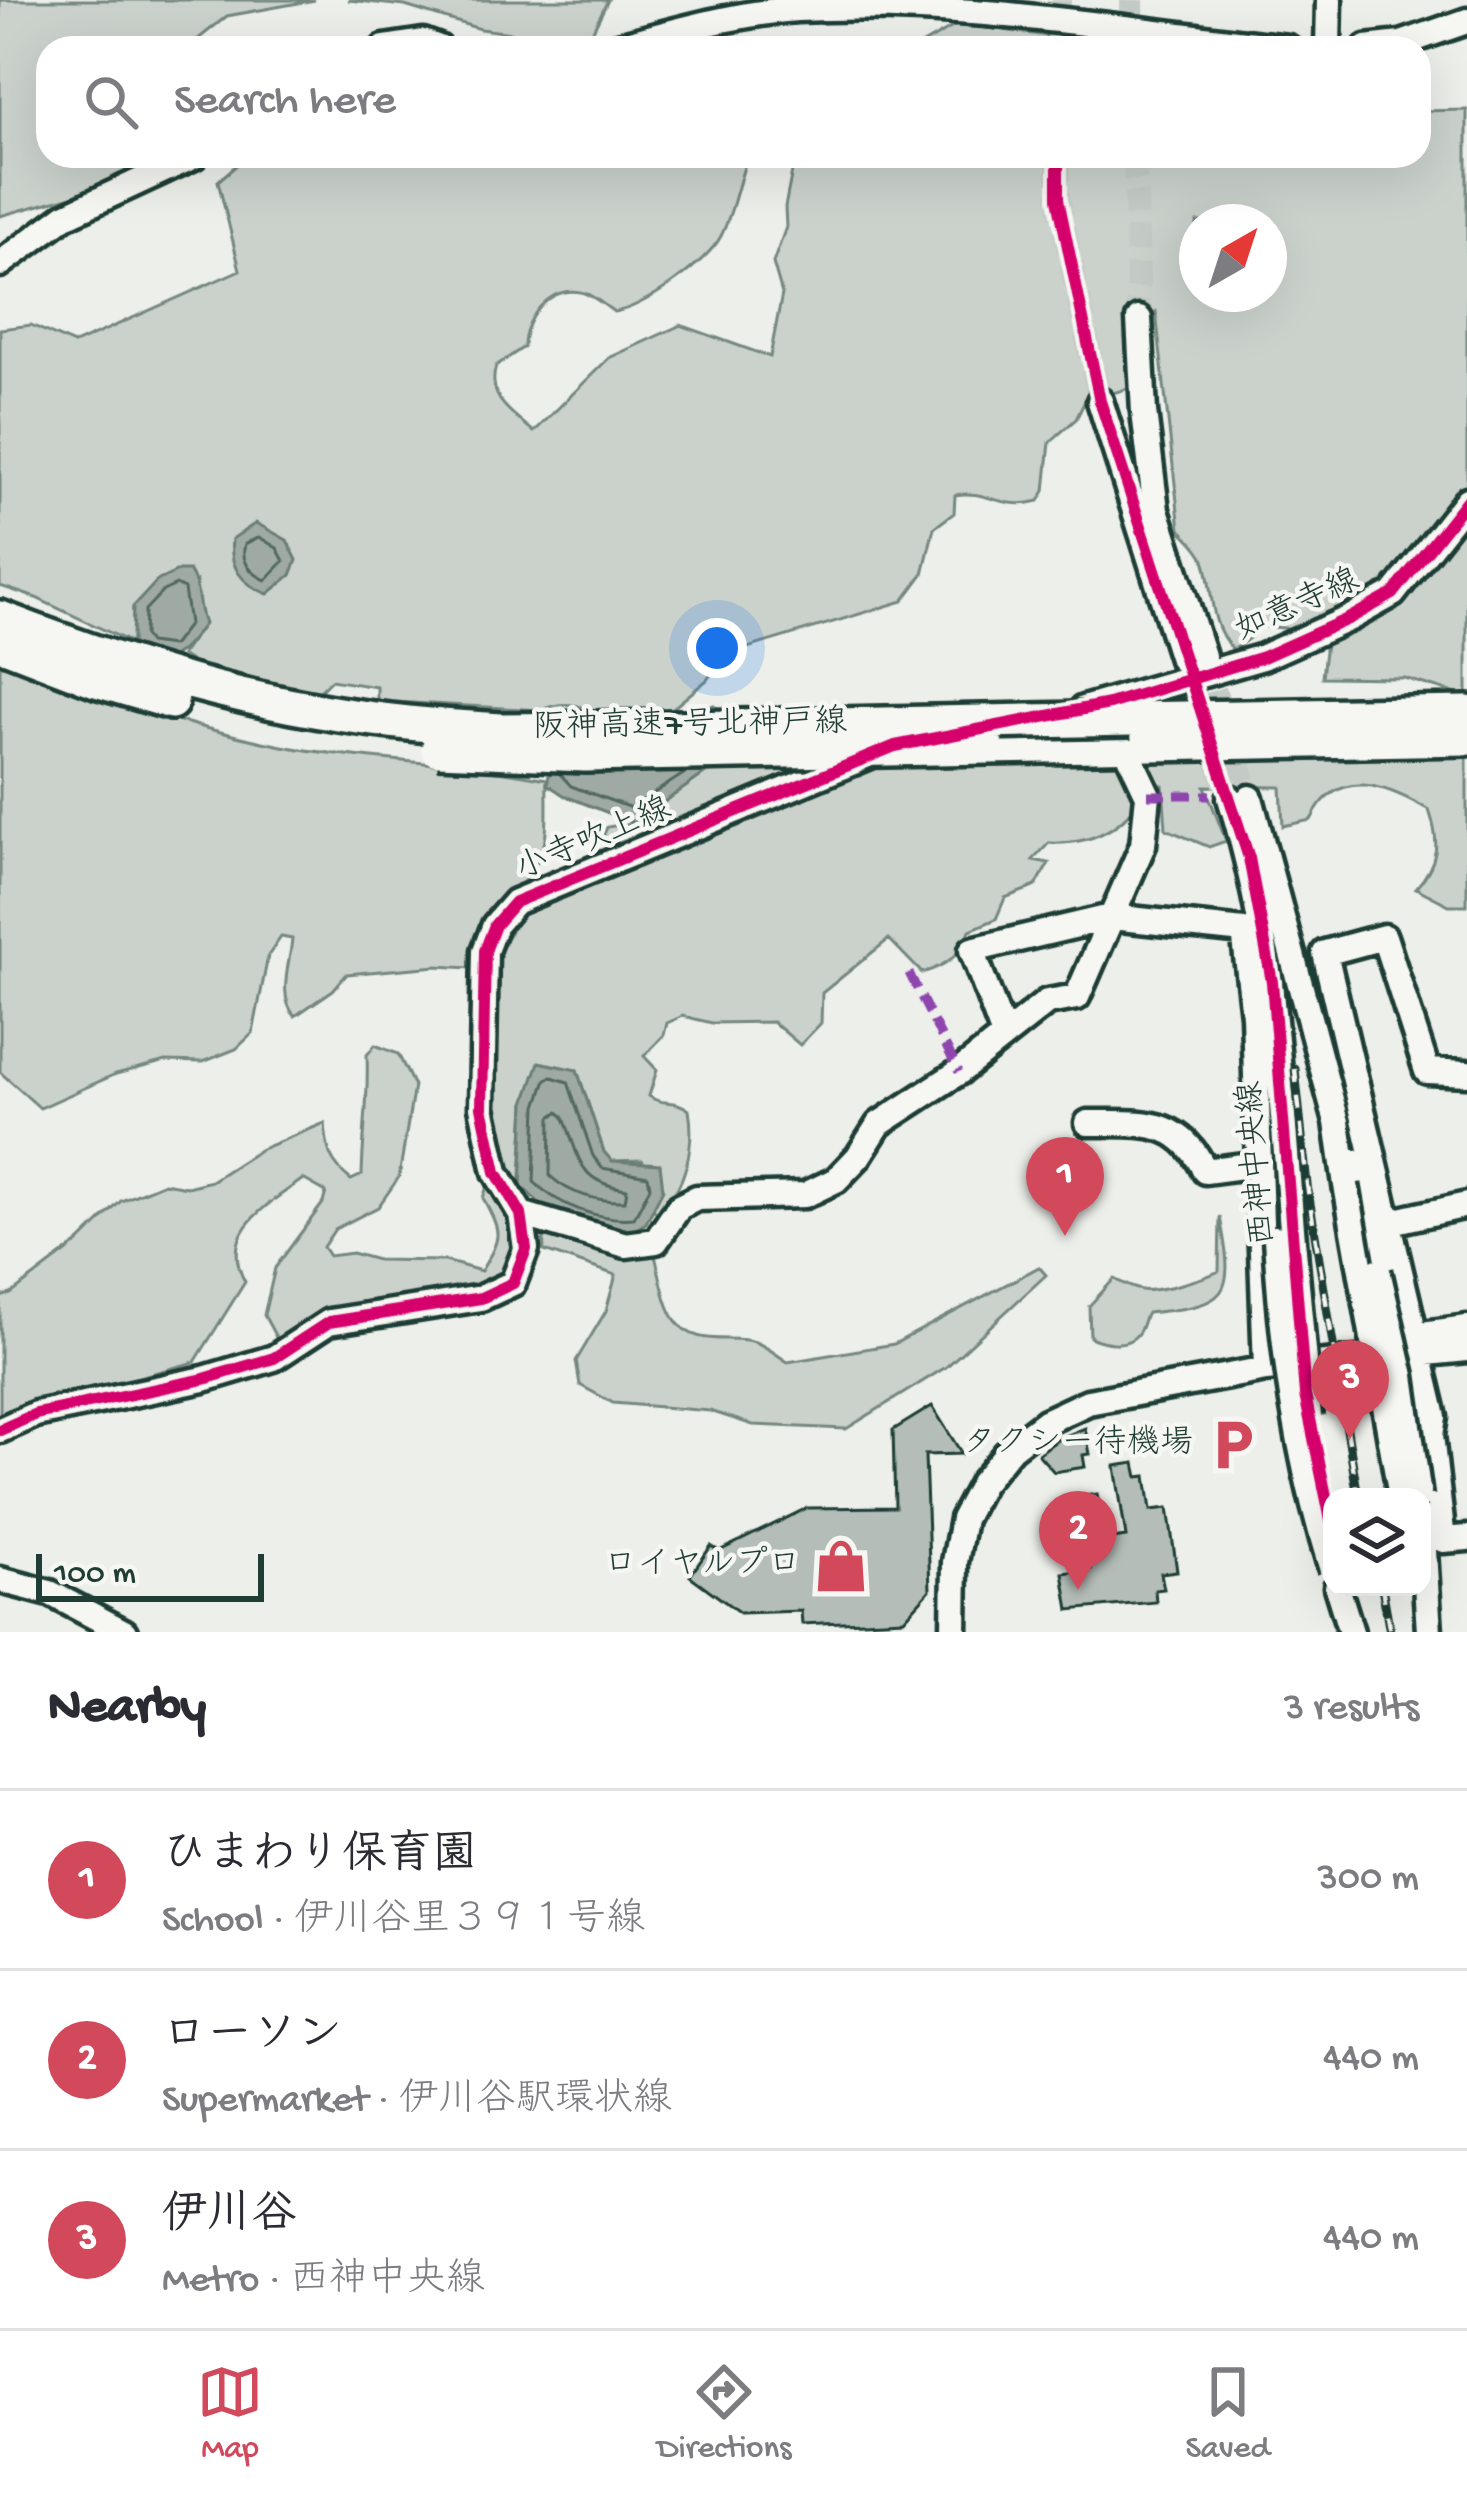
<!DOCTYPE html>
<meta charset="utf-8">
<style>
body{margin:0;font-family:"Gochi Hand","Klee One",sans-serif;background:#f7f7f7;color:#2b2b33}
.controls{position:absolute;right:36px;bottom:36px;display:grid;overflow:hidden;border-radius:24px;box-shadow:0 12px 48px #0002}
.controls button{width:108px;height:108px;display:grid;place-items:center;padding:0;border:0;border-bottom:3px solid #e1e1e2;background:#fff;color:#2b2b33;font:60px sans-serif}
.compass{position:absolute;left:1179px;top:204px;width:108px;height:108px;border-radius:50%;background:#fff;box-shadow:0 12px 48px #0002;rotate:39deg}
.scale{position:absolute;left:36px;bottom:30px;width:228px;box-sizing:border-box;padding-left:12px;border:6px solid #1f3d34;border-top:0;font-size:33px;line-height:42px;white-space:nowrap;color:#1f3d34;-webkit-text-stroke:9px #f6f6f2;paint-order:stroke}
.you{position:absolute;left:717px;top:648px;width:42px;height:42px;margin:-30px;border:9px solid #fff;border-radius:50%;background:#1a73e8;box-shadow:0 0 0 18px #1a73e833}
.badge{display:grid;place-items:center;width:78px;height:78px;border-radius:50%;background:#d1495b;color:#fff;font-size:39px;font-weight:700}
.pin{position:absolute;translate:-50% -99px;filter:drop-shadow(0 3px 6px #0008)}
.pin::after{content:'';position:absolute;top:63px;width:42px;height:36px;background:inherit;clip-path:polygon(0 0,100% 0,50% 100%)}
.list{margin:0;padding:0;list-style:none}
h2{display:flex;justify-content:space-between;align-items:center;height:156px;margin:0;padding:0 48px;font-size:51px}
h2 small{font-size:39px;font-weight:400;color:#7c7c81}
.list li{display:grid;grid-template-columns:78px 1fr auto;gap:36px;align-items:center;box-sizing:border-box;height:180px;padding:0 48px;border-top:3px solid #e1e1e2}
.list b{display:block;font-size:45px;white-space:nowrap}
.list p{margin:0;font-size:39px;white-space:nowrap;color:#7c7c81}
.list em{font-size:39px;font-style:normal;color:#7c7c81}
.icon{flex:none;width:66px;height:66px;fill:none;stroke:currentColor;stroke-width:2;stroke-linecap:round;stroke-linejoin:round}
.map{position:relative;flex:none;width:1467px;height:1632px;overflow:hidden}
.search{position:absolute;background:#fff;box-shadow:0 12px 48px #0002;left:36px;right:36px;top:36px;height:132px;display:flex;align-items:center;gap:30px;box-sizing:border-box;padding:0 42px;border-radius:36px;color:#7c7c81;font-size:45px}
.sheet{height:696px;background:#fff}
nav{display:flex;justify-content:space-around;align-items:center;box-sizing:border-box;height:168px;border-top:3px solid #e1e1e2;background:#fff;font-size:33px;color:#7c7c81}
nav a{display:grid;justify-items:center;gap:6px}
nav .on{color:#d1495b}
.map>svg:first-child{display:block}
</style>
<div class="map">
<svg width="1467" height="1632" viewBox="0 0 1467 1632">
<rect width="100%" height="100%" fill="#edefea"/>
<filter id="ink" filterUnits="userSpaceOnUse"><feTurbulence type="fractalNoise" baseFrequency=".00833" numOctaves="2"/><feDisplacementMap in="SourceGraphic" scale="24" xChannelSelector="R" yChannelSelector="G"/><feConvolveMatrix kernelMatrix="1 2 1 2 8 2 1 2 1" color-interpolation-filters="sRGB"/></filter>
<g filter="url(#ink)">
<path fill="#cbd2cc" stroke="#758880" stroke-width="3" fill-rule="evenodd" d="M0,0H315L227,16L187,48H48V156H153L134,179L0,216Z
M348,0H608L591,34L549,38L480,29L405,6Z
M958,24L1055,37L1067,48H916Z
M1467,110V697L1404,678L1322,677L1326,642L1284,628L1257,626L1252,636L1233,650C1208,623 1214,592 1204,559C1200,548 1188,538 1180,529L1156,312L1125,329L1130,388L1085,401L1076,419L1050,442L1045,491L1039,501C1000,511 988,489 955,495L954,513L934,528L923,574L903,601L744,649L714,670L707,680L666,714L595,715C582,702 558,702 542,710L377,701V687L331,680L317,694L193,663L181,655L203,624L196,604V581L133,608L132,643L36,598L0,586V329L31,325L74,344L240,270L218,181L247,156H744L745,164C737,187 732,215 721,236C708,262 642,309 614,312C604,305 592,294 580,292C548,286 524,320 524,347L496,366C486,398 511,412 534,432L609,358L681,325L770,357L782,294L773,263L786,227L785,207L795,156H1419V111ZM1197,222H1269V294H1197Z
M0,659C92,694 185,727 282,746C369,762 459,762 547,779C546,802 550,836 540,856C519,902 477,908 470,968L437,966L347,974L333,990L295,1016C277,997 290,963 292,939L281,937L268,956L253,1033L236,1049L203,1062L166,1061L116,1074L40,1108L0,1072Z
M1467,753V905H1449L1416,888C1439,862 1440,842 1429,810C1386,785 1337,765 1311,820L1283,826L1281,787L1205,786L1226,841L1209,847L1166,829L1163,785L1149,783C1129,826 1095,845 1049,843L1033,860L1049,863L1036,886L1005,898L996,919L970,930C963,954 946,966 922,973L889,939L822,993L821,1023L800,1045L773,1022L712,1023L683,1016L667,1023L664,1035L644,1056L657,1070L649,1096C663,1107 672,1097 689,1110C695,1144 686,1191 657,1212L652,1209L663,1189L642,1160L611,1161L604,1152L577,1070L525,1103L520,1195L502,1163L494,1114L499,949L528,906L867,763Z
M829,763L624,844L602,839L607,827L634,823L714,767Z
M375,1045L398,1054L414,1086L399,1177L378,1207L335,1229L323,1247L329,1256L352,1253L377,1260L445,1261L481,1271C502,1236 502,1234 483,1198L487,1187L499,1189C515,1232 526,1265 481,1294L318,1314L278,1341L264,1315L275,1268L323,1203L326,1192L303,1179C265,1207 218,1231 245,1282L195,1362L23,1408L0,1419V1297L11,1294L78,1243L121,1201L164,1183L187,1187L211,1181L261,1149L325,1123C327,1151 329,1162 351,1180L362,1175C363,1134 369,1096 367,1055Z
M1220,1217C1236,1298 1229,1305 1147,1313C1143,1319 1143,1326 1139,1332C1128,1349 1104,1343 1090,1337L1089,1306L1114,1279C1122,1283 1133,1289 1142,1290C1155,1293 1206,1278 1219,1271Z
M543,1231L654,1252C660,1272 663,1300 674,1318C693,1349 732,1334 755,1342C766,1346 777,1355 788,1362L894,1344L1039,1267L1046,1275L946,1367L846,1429L753,1425L710,1411L613,1403L580,1385L576,1361L606,1311L616,1275L544,1251Z"/>
<path fill="#9faaa4" stroke="#6c7e77" stroke-width="3" d="M256,523L287,540L297,560L291,575L268,594C241,584 229,567 232,539Z
M178,571H189C200,585 197,607 204,624C183,652 164,677 132,643L133,607L157,581Z
M714,705L751,741L634,823L565,796L547,784L563,713L585,712L598,728L661,725Z
M539,1062L577,1070L604,1152L612,1161L660,1164L663,1189L646,1223L631,1232L577,1222L547,1210L521,1186L525,1103Z"/>
<g fill="none" stroke-linecap="round" stroke-linejoin="round">
<path stroke="#526961" stroke-width="3" d="M259,537L277,548L284,561L266,580C251,574 240,561 245,544Z
M176,585L184,589L189,624L172,646L149,643L144,636L145,610L163,591Z
M559,773L571,786L631,808L685,773
M552,1077L568,1082L593,1156L602,1168L648,1176L650,1187L634,1218C599,1221 559,1206 534,1182L537,1106L546,1080Z
M558,1112L563,1116C581,1157 575,1182 627,1189L625,1201C599,1202 569,1194 550,1176L551,1117Z"/>
</g>
<path fill="#b4bdb8" stroke="#1f3d34" stroke-width="3" d="M932,1406L962,1454L925,1455L930,1590L904,1619L802,1624L801,1611L740,1613L690,1576L711,1546L719,1551L807,1508L895,1507L893,1430Z
M1085,1428L1090,1454L1083,1455L1085,1467L1054,1472L1038,1454L1060,1438Z
M1135,1463L1138,1477L1146,1476L1151,1510L1168,1508L1177,1571L1161,1573L1164,1589L1155,1590L1156,1602L1069,1610L1063,1573L1091,1569L1080,1497L1097,1494L1106,1540L1126,1537L1115,1466Z"/>
<g fill="none" stroke-linecap="round" stroke-linejoin="round">
<path stroke="#c4cbc6" stroke-width="24" stroke-dasharray="24 12" stroke-linecap="butt" d="M1132,0L1133,48
M1059,48V0
M1058,156V199L1100,401
M1135,156L1139,319
M1203,656L1250,798
M1182,659L1230,798"/>
<defs>
<path id="minor" d="M384,48L423,42L439,48
M610,48C671,33 734,13 797,9C960,0 1126,30 1288,48
M1328,48L1329,0
M1366,48L1401,44L1467,21
M0,264L65,216L194,156
M1139,319L1144,412L1156,510L1203,656
M1100,401L1182,659
M1083,709L1263,657L1350,618L1393,594L1467,500
M1230,798C1277,946 1280,1098 1294,1251
M1250,798L1337,1122L1346,1185
M1003,1033L972,950L1111,917L1244,931L1254,1016L1266,1369
M1467,1073L1427,1071L1384,937L1325,953L1415,1335L1467,1328
M1088,1123C1142,1124 1179,1116 1205,1171L1258,1164
M1354,1162L1378,1271
M521,1214L626,1245L656,1241L679,1207L697,1198L805,1195L836,1180L858,1157L879,1124L959,1072L1047,1002L1077,997L1143,845L1148,795L1131,759
M1391,1222L1467,1205
M1419,1354L1434,1417L1431,1435L1443,1540L1467,1538
M0,1430L36,1414L204,1379L274,1358L329,1322L481,1298L513,1283L526,1249L521,1214L496,1172L482,1107L485,951L495,925L515,902L868,756
M1422,1519L1429,1632
M0,1580L50,1593L124,1632
M1337,1587L1351,1632
M954,1632L955,1562L963,1519L982,1483L1011,1448L1045,1422L1088,1402L1266,1369L1467,1349"/>
<path id="highway" d="M0,618C150,676 279,713 441,726
M0,643L96,680L171,702
M1131,719L1467,713
M987,747L1467,738"/>
</defs>
<use href="#minor" stroke="#1f3d34" stroke-width="33"/>
<use href="#highway" stroke="#1f3d34" stroke-width="42"/>
<use href="#minor" stroke="#f6f6f2" stroke-width="24"/>
<use href="#highway" stroke="#f6f6f2" stroke-width="33"/>
<defs>
<path id="rail" d="M1295,1069L1307,1185L1358,1497
M1382,1587L1390,1632"/>
</defs>
<use href="#rail" stroke="#1f3d34" stroke-width="9"/>
<use href="#rail" stroke="#f6f6f2" stroke-width="4.5" stroke-dasharray="14" stroke-linecap="butt"/>
<defs>
<path id="minor-bridge" d="M1346,1185L1401,1497
M1276,1238C1283,1357 1297,1456 1332,1570
M1294,1251L1309,1417
M1378,1271L1402,1376L1419,1497"/>
<path id="highway-bridge" d="M441,726L501,730L685,728L1131,719
M438,749L585,755L987,747"/>
</defs>
<use href="#minor-bridge" stroke="#1f3d34" stroke-width="33" stroke-linecap="butt"/>
<use href="#highway-bridge" stroke="#1f3d34" stroke-width="42" stroke-linecap="butt"/>
<use href="#minor-bridge" stroke="#f6f6f2" stroke-width="24"/>
<use href="#highway-bridge" stroke="#f6f6f2" stroke-width="33"/>
<path stroke="#8e44ad" stroke-width="9" stroke-dasharray="18 9" stroke-linecap="butt" d="M1148,795H1210
M909,973L959,1072"/>
<defs>
<path id="cycleway" d="M1058,156V199L1100,401L1249,858L1272,982L1305,1395L1332,1525
M0,1430L36,1414L204,1379L274,1358L329,1322L481,1298L513,1283L526,1249L521,1214L496,1172L482,1107L485,951L495,925L515,902L895,746L1109,704L1263,657L1350,618L1393,594L1467,500"/>
</defs>
<use href="#cycleway" stroke="#f6f6f2" stroke-width="20"/>
<use href="#cycleway" stroke="#d6006c" stroke-width="12"/>
</g>
</g>
<defs>
<symbol id="parking-bare" viewBox="-9 -9 18 18"><path d="M-3.5-5.5H1a3.5 3.5 0 0 1 0 7H-1V5.5H-3.5ZM-1-3.4V-.6H.8a1.4 1.4 0 0 0 0-2.8Z" fill="#d1495b" stroke="#f6f6f2" stroke-width="2.5" paint-order="stroke"/></symbol>
<symbol id="shop-bare" viewBox="-9 -9 18 18"><path d="M-5-2.5h2.3a2.7 3.5 0 0 1 5.4 0H5L5.5 6h-11ZM-1.5-2.5h3a1.5 2.3 0 0 0-3 0Z" fill="#d1495b" stroke="#f6f6f2" stroke-width="2.5" paint-order="stroke"/></symbol>
</defs>
<g fill-rule="evenodd">
<use href="#parking-bare" x="1195" y="1407" width="76" height="76"/>
<use href="#shop-bare" x="803" y="1528" width="76" height="76"/>
</g>
<g text-anchor="middle" dominant-baseline="central" stroke-width="9" stroke-linejoin="round" paint-order="stroke">
<g font-size="33" fill="#1f3d34" stroke="#f6f6f2">
<text transform="translate(1298 607) rotate(-24)">如意寺線</text>
<text transform="translate(690 727) rotate(-1)">阪神高速7号北神戸線</text>
<text transform="translate(594 841) rotate(-23)">小寺吹上線</text>
<text transform="translate(1259 1163) rotate(-95)">西神中央線</text>
</g>
<g font-size="33" fill="#1f3d34" stroke="#f6f6f2" text-anchor="end">
<text x="1193" y="1445">タクシー待機場</text>
<text x="801" y="1566">ロイヤルプロ</text>
</g>
</g>
</svg>
<div class="controls">
<button><svg class="icon" aria-label="layers" viewBox="0 0 24 24"><path d="M12 4l9 5-9 5-9-5zM3 14l9 5 9-5"/></svg></button>
</div>
<svg class="compass" viewBox="-18 -18 36 36"><path d="M0-13l5 13h-10z" fill="#e53935"/><path d="M0 13l5-13h-10z" fill="#7c7c81"/></svg>
<div class="scale">100 m</div>
<div class="you"></div>
<div class="pin badge" style="left:1065px;top:1236px">1</div>
<div class="pin badge" style="left:1078px;top:1590px">2</div>
<div class="pin badge" style="left:1350px;top:1439px">3</div>
<div class="search"><svg class="icon" aria-label="search" viewBox="0 0 24 24"><circle cx="10" cy="10" r="6"/><path d="M15 15l6 6"/></svg>Search here</div>
</div>
<section class="sheet">
<h2>Nearby<small>3 results</small></h2>
<ul class="list">
<li><span class="badge">1</span><div><b>ひまわり保育園</b><p>School · 伊川谷里３９１号線</p></div><em>300 m</em></li>
<li><span class="badge">2</span><div><b>ローソン</b><p>Supermarket · 伊川谷駅環状線</p></div><em>440 m</em></li>
<li><span class="badge">3</span><div><b>伊川谷</b><p>Metro · 西神中央線</p></div><em>440 m</em></li>
</ul>
</section>
<nav>
<a class="on"><svg class="icon" aria-label="map" viewBox="0 0 24 24"><path d="M3 6l6-2 6 2 6-2v14l-6 2-6-2-6 2zM9 4v14M15 6v14"/></svg>Map</a>
<a><svg class="icon" aria-label="directions" viewBox="0 0 24 24"><path d="M12 3l9 9-9 9-9-9zM9 14v-3h6M13 9l2 2-2 2"/></svg>Directions</a>
<a><svg class="icon" aria-label="saved" viewBox="0 0 24 24"><path d="M7 4h10v16l-5-4-5 4z"/></svg>Saved</a>
</nav>
